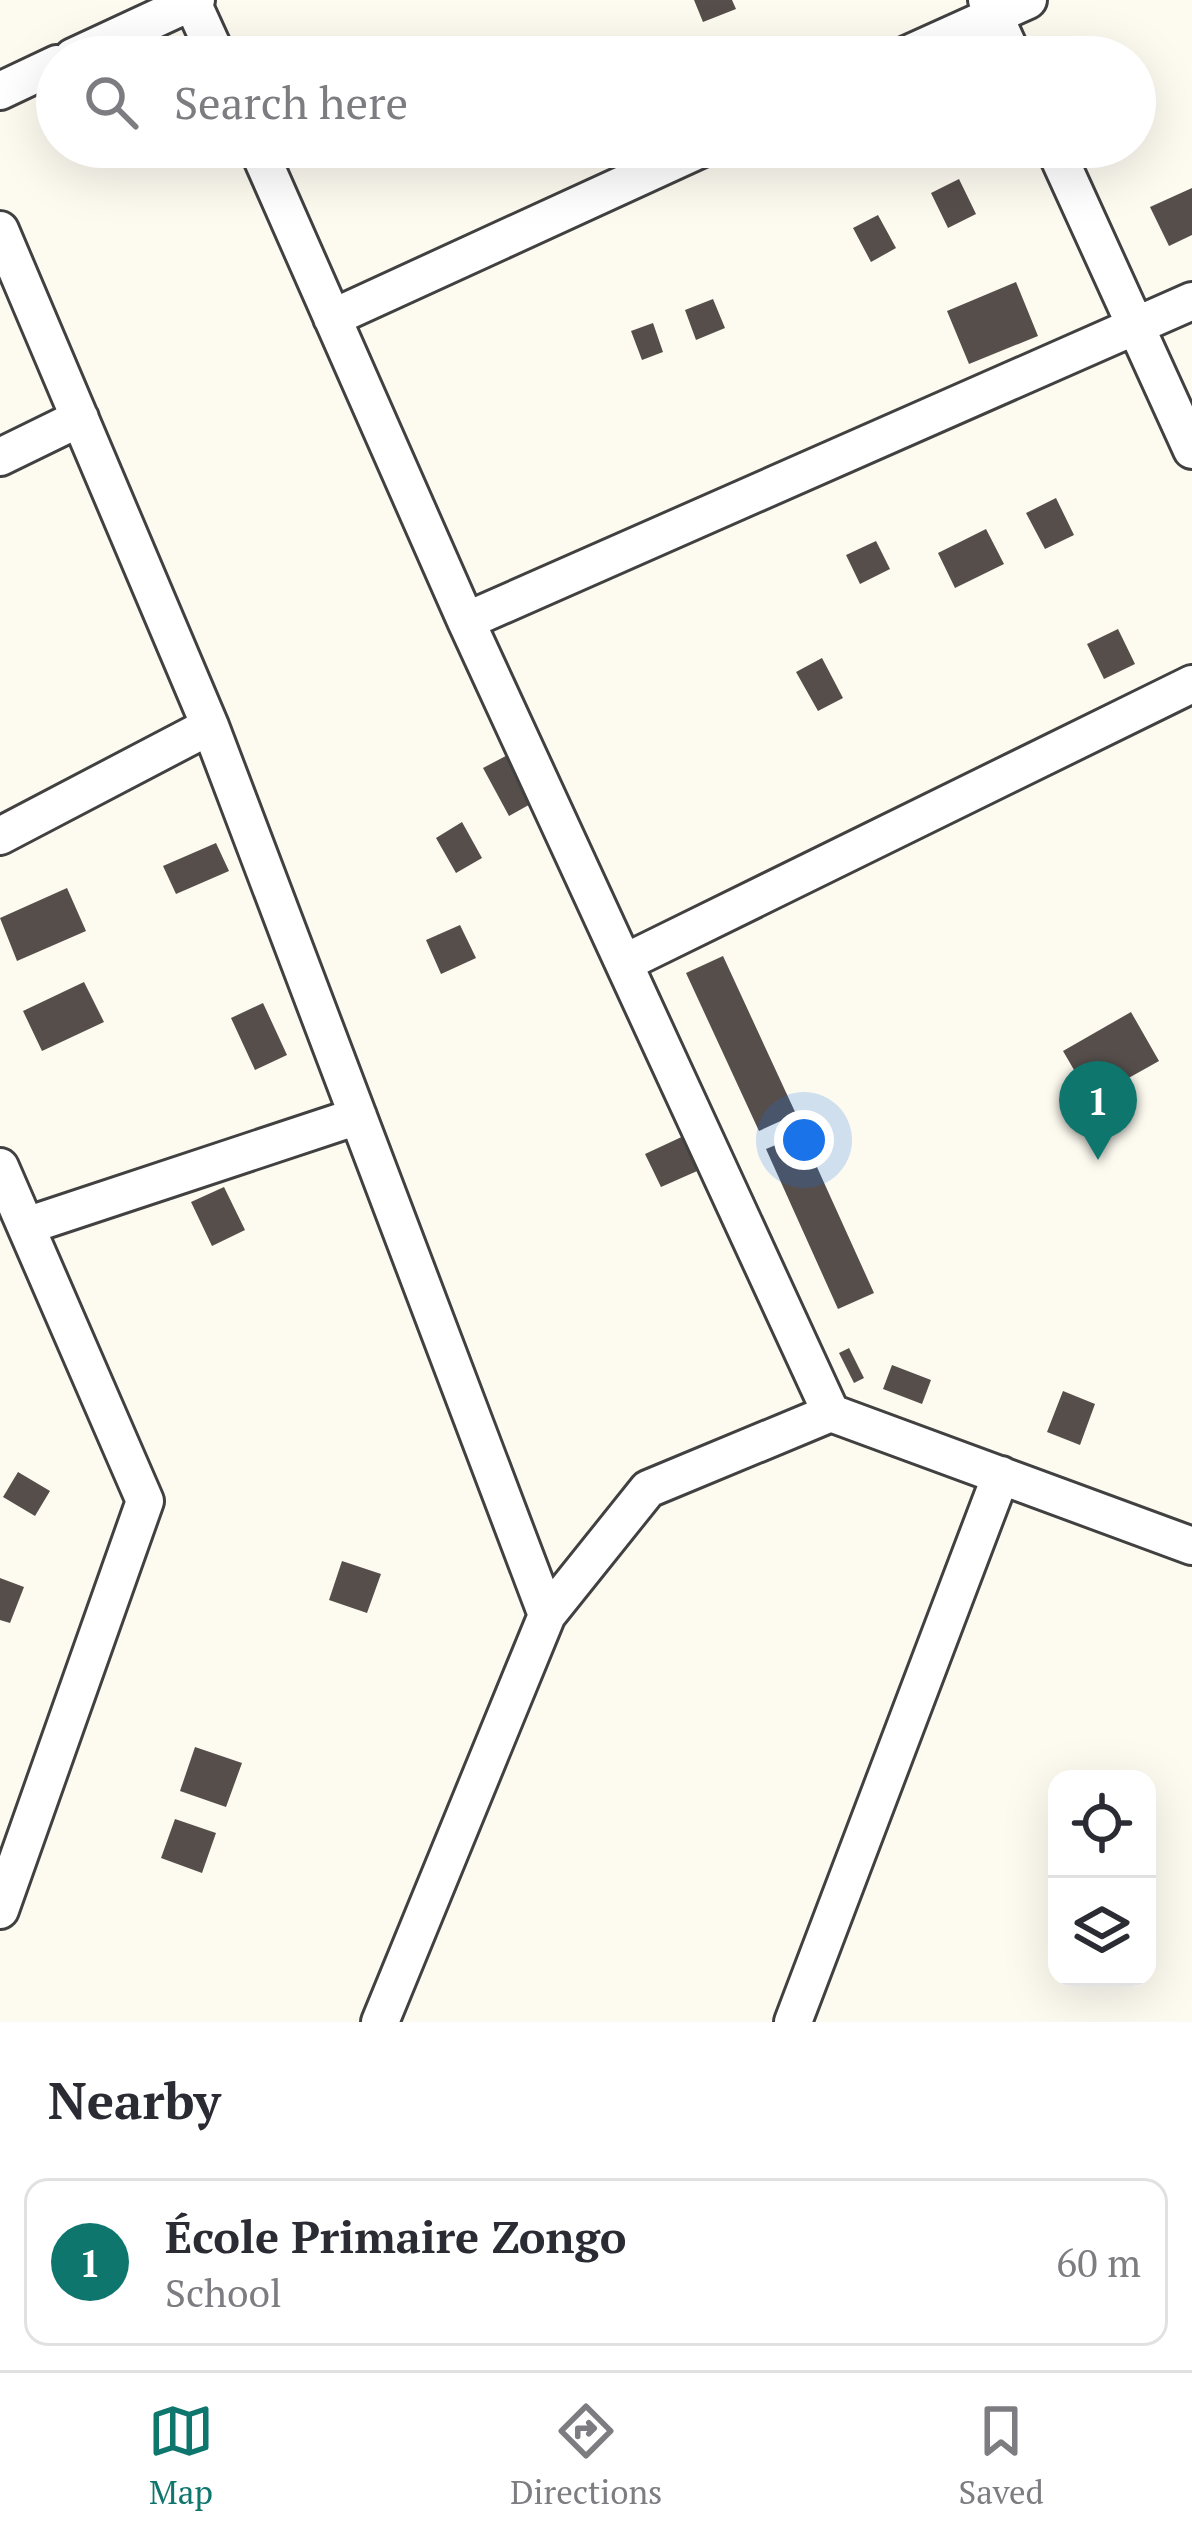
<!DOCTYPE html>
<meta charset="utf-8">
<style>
body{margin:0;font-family:"PT Serif",serif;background:#f2f2f3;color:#2b2b33}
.controls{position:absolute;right:36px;bottom:36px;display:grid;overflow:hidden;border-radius:24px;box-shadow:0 12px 48px #0002}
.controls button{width:108px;height:108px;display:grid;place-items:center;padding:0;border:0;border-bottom:3px solid #e1e1e2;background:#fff;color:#2b2b33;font:60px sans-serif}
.you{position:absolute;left:804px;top:1140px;width:42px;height:42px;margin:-30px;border:9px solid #fff;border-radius:50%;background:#1a73e8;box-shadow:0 0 0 18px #1a73e833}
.badge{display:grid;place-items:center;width:78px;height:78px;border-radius:50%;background:#0f766e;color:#fff;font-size:39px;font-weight:700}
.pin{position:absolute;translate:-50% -99px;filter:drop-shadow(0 3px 6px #0008)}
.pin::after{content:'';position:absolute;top:63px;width:42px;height:36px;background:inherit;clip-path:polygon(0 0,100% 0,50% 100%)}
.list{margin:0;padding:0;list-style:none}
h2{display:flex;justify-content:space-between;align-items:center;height:156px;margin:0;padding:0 48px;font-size:51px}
h2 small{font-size:39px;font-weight:400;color:#7c7c81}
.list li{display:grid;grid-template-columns:78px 1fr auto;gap:36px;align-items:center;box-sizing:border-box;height:168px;margin:0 24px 24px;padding:0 24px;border:3px solid #e1e1e2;border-radius:24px}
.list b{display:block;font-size:45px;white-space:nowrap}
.list p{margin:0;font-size:39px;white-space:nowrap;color:#7c7c81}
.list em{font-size:39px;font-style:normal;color:#7c7c81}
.icon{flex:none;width:66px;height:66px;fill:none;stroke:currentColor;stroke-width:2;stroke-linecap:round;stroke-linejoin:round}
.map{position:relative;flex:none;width:1192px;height:2022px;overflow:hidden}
.search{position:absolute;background:#fff;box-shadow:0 12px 48px #0002;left:36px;right:36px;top:36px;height:132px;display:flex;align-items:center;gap:30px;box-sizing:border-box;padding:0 42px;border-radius:66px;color:#7c7c81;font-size:45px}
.sheet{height:348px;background:#fff}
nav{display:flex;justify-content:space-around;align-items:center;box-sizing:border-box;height:168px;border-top:3px solid #e1e1e2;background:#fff;font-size:33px;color:#7c7c81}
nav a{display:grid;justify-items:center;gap:6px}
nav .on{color:#0f766e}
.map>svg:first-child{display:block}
</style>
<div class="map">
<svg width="1192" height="2022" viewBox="0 0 1192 2022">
<rect width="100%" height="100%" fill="#fdfaf0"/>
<path fill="#554e4b" d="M694,0H732L736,9L703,22Z
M959,179L976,214L948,228L931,193Z
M1192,188V235L1169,246L1150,207Z
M878,215L896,248L871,262L853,228Z
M1016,282L1038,336L969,364L947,311Z
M713,299L725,328L696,340L685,310Z
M653,323L663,352L642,360L631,331Z
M1056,498L1074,535L1045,549L1026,513Z
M986,529L1004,564L955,588L938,553Z
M876,541L890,569L860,584L846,555Z
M1118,629L1135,664L1104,679L1087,644Z
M822,658L843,698L818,711L796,672Z
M517,750L543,797L509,816L483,768Z
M462,822L482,858L456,873L436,838Z
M216,843L229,871L176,894L163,866Z
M67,888L86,931L17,961L0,918Z
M460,925L476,958L441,974L426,940Z
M723,956L796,1114L759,1131L686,973Z
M84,982L104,1022L42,1051L23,1011Z
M263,1003L287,1055L255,1070L231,1018Z
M1131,1012L1159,1061L1091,1099L1063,1051Z
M688,1134L704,1168L661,1187L645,1154Z
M802,1134L874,1293L838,1309L766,1149Z
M224,1187L245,1230L212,1246L191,1202Z
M849,1348L864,1378L854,1383L839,1353Z
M892,1365L931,1380L922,1404L883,1389Z
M1063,1391L1095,1404L1080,1445L1047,1432Z
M18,1472L50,1491L35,1516L3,1497Z
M342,1561L381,1574L367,1613L329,1600Z
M0,1578L24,1587L10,1623L0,1620Z
M195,1747L242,1763L226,1807L180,1791Z
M175,1819L216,1833L202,1873L161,1858Z"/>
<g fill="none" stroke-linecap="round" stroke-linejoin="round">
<defs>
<path id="minor" d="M987,0L1013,57
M192,2L217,57
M73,57L196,0
M902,57L1028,0
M0,91L57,64
M257,147L466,621L831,1413
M1054,147L1192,450
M0,230L210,726L547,1615
M332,318L705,147
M0,457L80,418
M466,621L1192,301
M0,836L210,726
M624,963L1192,684
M0,1167L145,1501L0,1910
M26,1226L358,1116
M380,2022L547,1615L648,1489L831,1413L1192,1546
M793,2022L1001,1475"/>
</defs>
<use href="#minor" stroke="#414141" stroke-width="42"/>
<use href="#minor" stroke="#fff" stroke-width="36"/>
</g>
</svg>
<div class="controls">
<button><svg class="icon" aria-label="locate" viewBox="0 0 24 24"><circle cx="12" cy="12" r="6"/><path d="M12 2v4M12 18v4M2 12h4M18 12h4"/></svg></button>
<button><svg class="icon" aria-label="layers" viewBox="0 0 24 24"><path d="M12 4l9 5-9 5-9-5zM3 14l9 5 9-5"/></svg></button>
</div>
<div class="you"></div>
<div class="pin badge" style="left:1098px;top:1160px">1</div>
<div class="search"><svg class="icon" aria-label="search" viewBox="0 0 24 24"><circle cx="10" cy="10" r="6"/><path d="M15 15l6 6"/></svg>Search here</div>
</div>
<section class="sheet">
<h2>Nearby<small></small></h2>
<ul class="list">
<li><span class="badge">1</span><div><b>École Primaire Zongo</b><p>School</p></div><em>60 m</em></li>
</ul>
</section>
<nav>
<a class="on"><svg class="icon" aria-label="map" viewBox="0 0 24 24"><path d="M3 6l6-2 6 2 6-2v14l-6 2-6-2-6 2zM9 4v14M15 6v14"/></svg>Map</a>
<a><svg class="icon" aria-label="directions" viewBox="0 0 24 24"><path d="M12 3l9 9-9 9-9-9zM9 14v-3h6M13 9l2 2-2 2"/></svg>Directions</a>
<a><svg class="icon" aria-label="saved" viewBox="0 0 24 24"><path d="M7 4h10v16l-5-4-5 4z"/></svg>Saved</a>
</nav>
